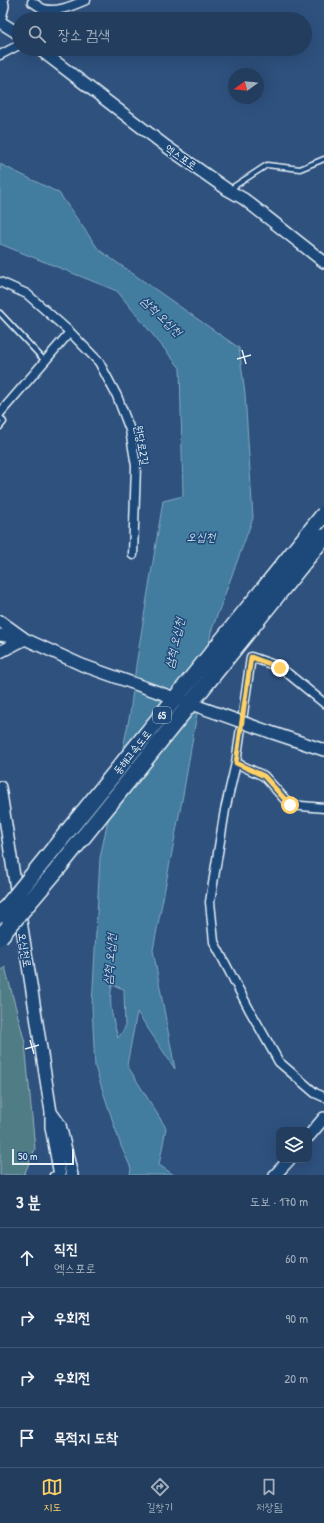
<!DOCTYPE html>
<html lang="ko">
<meta charset="utf-8">
<style>
body{margin:0;font-family:"Patrick Hand","Poor Story",sans-serif;background:#2a4464;color:#f1f3f6}
.controls{position:absolute;right:12px;bottom:12px;display:grid;overflow:hidden;border-radius:8px;box-shadow:0 4px 16px #0002}
.controls button{width:36px;height:36px;display:grid;place-items:center;padding:0;border:0;border-bottom:1px solid #3f5673;background:#223d5e;color:#f1f3f6;font:20px sans-serif}
.compass{position:absolute;left:228px;top:68px;width:36px;height:36px;border-radius:50%;background:#223d5e;box-shadow:0 4px 16px #0002;rotate:255deg}
.scale{position:absolute;left:12px;bottom:10px;width:62px;box-sizing:border-box;padding-left:4px;border:2px solid #e8f1f8;border-top:0;font-size:11px;line-height:14px;white-space:nowrap;color:#e8f1f8;-webkit-text-stroke:3px #1f4a7a;paint-order:stroke}
.stop{position:absolute;width:12px;height:12px;margin:-9px;border:3px solid #ffd166;border-radius:50%;background:#fff}
.stop.end{background:#ffd166;border-color:#fff;box-shadow:0 1px 4px #0008}
.list{margin:0;padding:0;list-style:none}
h2{display:flex;justify-content:space-between;align-items:center;height:52px;margin:0;padding:0 16px;font-size:17px}
h2 small{font-size:13px;font-weight:400;color:#a2aebc}
.list li{display:grid;grid-template-columns:26px 1fr auto;gap:12px;align-items:center;box-sizing:border-box;height:60px;padding:0 16px;border-top:1px solid #3f5673}
.list b{display:block;font-size:15px;white-space:nowrap}
.list p{margin:0;font-size:13px;white-space:nowrap;color:#a2aebc}
.list em{font-size:13px;font-style:normal;color:#a2aebc}
.icon{flex:none;width:22px;height:22px;fill:none;stroke:currentColor;stroke-width:2;stroke-linecap:round;stroke-linejoin:round}
.map{position:relative;flex:none;width:324px;height:1175px;overflow:hidden}
.search{position:absolute;background:#223d5e;box-shadow:0 4px 16px #0002;left:12px;right:12px;top:12px;height:44px;display:flex;align-items:center;gap:10px;box-sizing:border-box;padding:0 14px;border-radius:22px;color:#a2aebc;font-size:15px}
.sheet{height:292px;background:#223d5e}
nav{display:flex;justify-content:space-around;align-items:center;box-sizing:border-box;height:56px;border-top:1px solid #3f5673;background:#223d5e;font-size:11px;color:#a2aebc}
nav a{display:grid;justify-items:center;gap:2px}
nav .on{color:#ffd166}
.map>svg:first-child{display:block}
</style>
<div class="map">
<svg width="324" height="1175" viewBox="0 0 324 1175">
<rect width="100%" height="100%" fill="#2e517e"/>
<filter id="ink" filterUnits="userSpaceOnUse"><feTurbulence type="fractalNoise" baseFrequency=".025" numOctaves="2"/><feDisplacementMap in="SourceGraphic" scale="8" xChannelSelector="R" yChannelSelector="G"/><feConvolveMatrix kernelMatrix="1 2 1 2 8 2 1 2 1" color-interpolation-filters="sRGB"/></filter>
<g filter="url(#ink)">
<path fill="#507c85" stroke="#9cb6be" d="M5,967L25,1043L35,1149L24,1175H0V972Z"/>
<path fill="#437b9e" stroke="#85aac2" fill-rule="evenodd" d="M0,164L59,193L99,250L239,348L245,394L253,518L211,632L183,795L153,950L175,1069L137,1012L127,1065L166,1128L159,1165L174,1175H130L131,1168L121,1146L95,1067L92,1006L100,858L130,714L136,665L163,501L183,496L180,368L117,291L0,244ZM112,985L124,989L125,1028L118,1038C113,1019 108,1006 112,985Z"/>
<g fill="none" stroke-linecap="round" stroke-linejoin="round">
<defs>
<path id="lane" d="M230,189L267,165L300,169L324,159
M0,313L45,361
M0,416L4,422L0,427
M52,1175L59,1173"/>
<path id="street" d="M32,2C36,4 40,8 44,9C57,13 74,5 86,0
M0,55L19,45
M0,282L27,294L70,332L99,362L117,396L130,430L136,466L133,555
M0,413L70,332
M324,703L280,667L251,657L236,763L225,810L210,902L214,942L249,1009L279,1062L315,1093L324,1097
M236,763L264,776L290,805L324,808"/>
<path id="secondary" d="M0,18L3,6L2,0
M0,22L19,34
M39,49L167,147L228,190L244,199L324,262
M0,621L25,639L0,652
M0,635L25,639L82,665
M270,732L324,750
M0,787L51,1112V1127L60,1175
M51,1112L60,1125L72,1175
M309,1136L324,1118
M275,1175L289,1160"/>
</defs>
<use href="#lane" stroke="#e8f1f8" stroke-width="7"/>
<use href="#street" stroke="#e8f1f8" stroke-width="11"/>
<use href="#secondary" stroke="#e8f1f8" stroke-width="14"/>
<use href="#lane" stroke="#1f4a7a" stroke-width="4"/>
<use href="#street" stroke="#1f4a7a" stroke-width="8"/>
<use href="#secondary" stroke="#1f4a7a" stroke-width="11"/>
<defs>
<path id="secondary-bridge" d="M82,665L270,732"/>
<path id="highway-bridge" d="M0,915L324,514
M0,937L56,871L324,537"/>
</defs>
<use href="#secondary-bridge" stroke="#e8f1f8" stroke-width="14" stroke-linecap="butt"/>
<use href="#highway-bridge" stroke="#e8f1f8" stroke-width="18" stroke-linecap="butt"/>
<use href="#secondary-bridge" stroke="#1f4a7a" stroke-width="11"/>
<use href="#highway-bridge" stroke="#1f4a7a" stroke-width="15"/>
</g>
</g>
<g fill="none" stroke-linecap="round" stroke-linejoin="round" filter="url(#ink)">
<path stroke="#ffd166" stroke-width="5" d="M280,668L251,657L236,763L264,776L290,805"/>
</g>
<path fill="none" stroke="#e8f1f8" stroke-width="1.5" d="M242,350L246,364M237,359L251,355M30,1040L34,1054M25,1049L39,1045"/>
<g text-anchor="middle" dominant-baseline="central" stroke-width="3" stroke-linejoin="round" paint-order="stroke">
<rect fill="#1f4a7a" stroke="#acbfd2" stroke-width="1" x="153" y="707" width="18" height="16" rx="3"/>
<g font-size="10" font-weight="bold" fill="#e8f1f8">
<text x="162" y="715">65</text>
</g>
<g font-size="11" fill="#e8f1f8" stroke="#1f4a7a">
<text transform="translate(181 157) rotate(35)">엑스포로</text>
<text transform="translate(142 445) rotate(80)">원당로2길</text>
<text transform="translate(132 752) rotate(-51)">동해고속도로</text>
<text transform="translate(25 950) rotate(81)">오십천로</text>
</g>
<g font-size="12" font-style="italic" fill="#cfdfea" stroke="#1f4a7a">
<text transform="translate(162 316) rotate(44)">삼척 오십천</text>
<text x="201" y="536">오십천</text>
<text transform="translate(174 643) rotate(-77)">삼척 오십천</text>
<text transform="translate(109 959) rotate(-85)">삼척 오십천</text>
</g>
</g>
</svg>
<div class="controls">
<button><svg class="icon" aria-label="layers" viewBox="0 0 24 24"><path d="M12 4l9 5-9 5-9-5zM3 14l9 5 9-5"/></svg></button>
</div>
<svg class="compass" viewBox="-18 -18 36 36"><path d="M0-13l5 13h-10z" fill="#e53935"/><path d="M0 13l5-13h-10z" fill="#a2aebc"/></svg>
<div class="scale">50 m</div>
<div class="stop" style="left:290px;top:805px"></div>
<div class="stop end" style="left:280px;top:668px"></div>
<div class="search"><svg class="icon" aria-label="search" viewBox="0 0 24 24"><circle cx="10" cy="10" r="6"/><path d="M15 15l6 6"/></svg>장소 검색</div>
</div>
<section class="sheet">
<h2>3 분<small>도보 · 170 m</small></h2>
<ul class="list">
<li><svg class="icon" aria-label="ahead" viewBox="0 0 24 24"><path d="M12 20V5M6 11l6-6 6 6"/></svg><div><b>직진</b><p>엑스포로</p></div><em>60 m</em></li>
<li><svg class="icon" aria-label="right" viewBox="0 0 24 24"><path d="M7 20v-9h11M14 6l5 5-5 5"/></svg><div><b>우회전</b></div><em>90 m</em></li>
<li><svg class="icon" aria-label="right" viewBox="0 0 24 24"><path d="M7 20v-9h11M14 6l5 5-5 5"/></svg><div><b>우회전</b></div><em>20 m</em></li>
<li><svg class="icon" aria-label="arrive" viewBox="0 0 24 24"><path d="M6 21V4h12l-3 4 3 4H6"/></svg><div><b>목적지 도착</b></div></li>
</ul>
</section>
<nav>
<a class="on"><svg class="icon" aria-label="map" viewBox="0 0 24 24"><path d="M3 6l6-2 6 2 6-2v14l-6 2-6-2-6 2zM9 4v14M15 6v14"/></svg>지도</a>
<a><svg class="icon" aria-label="directions" viewBox="0 0 24 24"><path d="M12 3l9 9-9 9-9-9zM9 14v-3h6M13 9l2 2-2 2"/></svg>길찾기</a>
<a><svg class="icon" aria-label="saved" viewBox="0 0 24 24"><path d="M7 4h10v16l-5-4-5 4z"/></svg>저장됨</a>
</nav>
